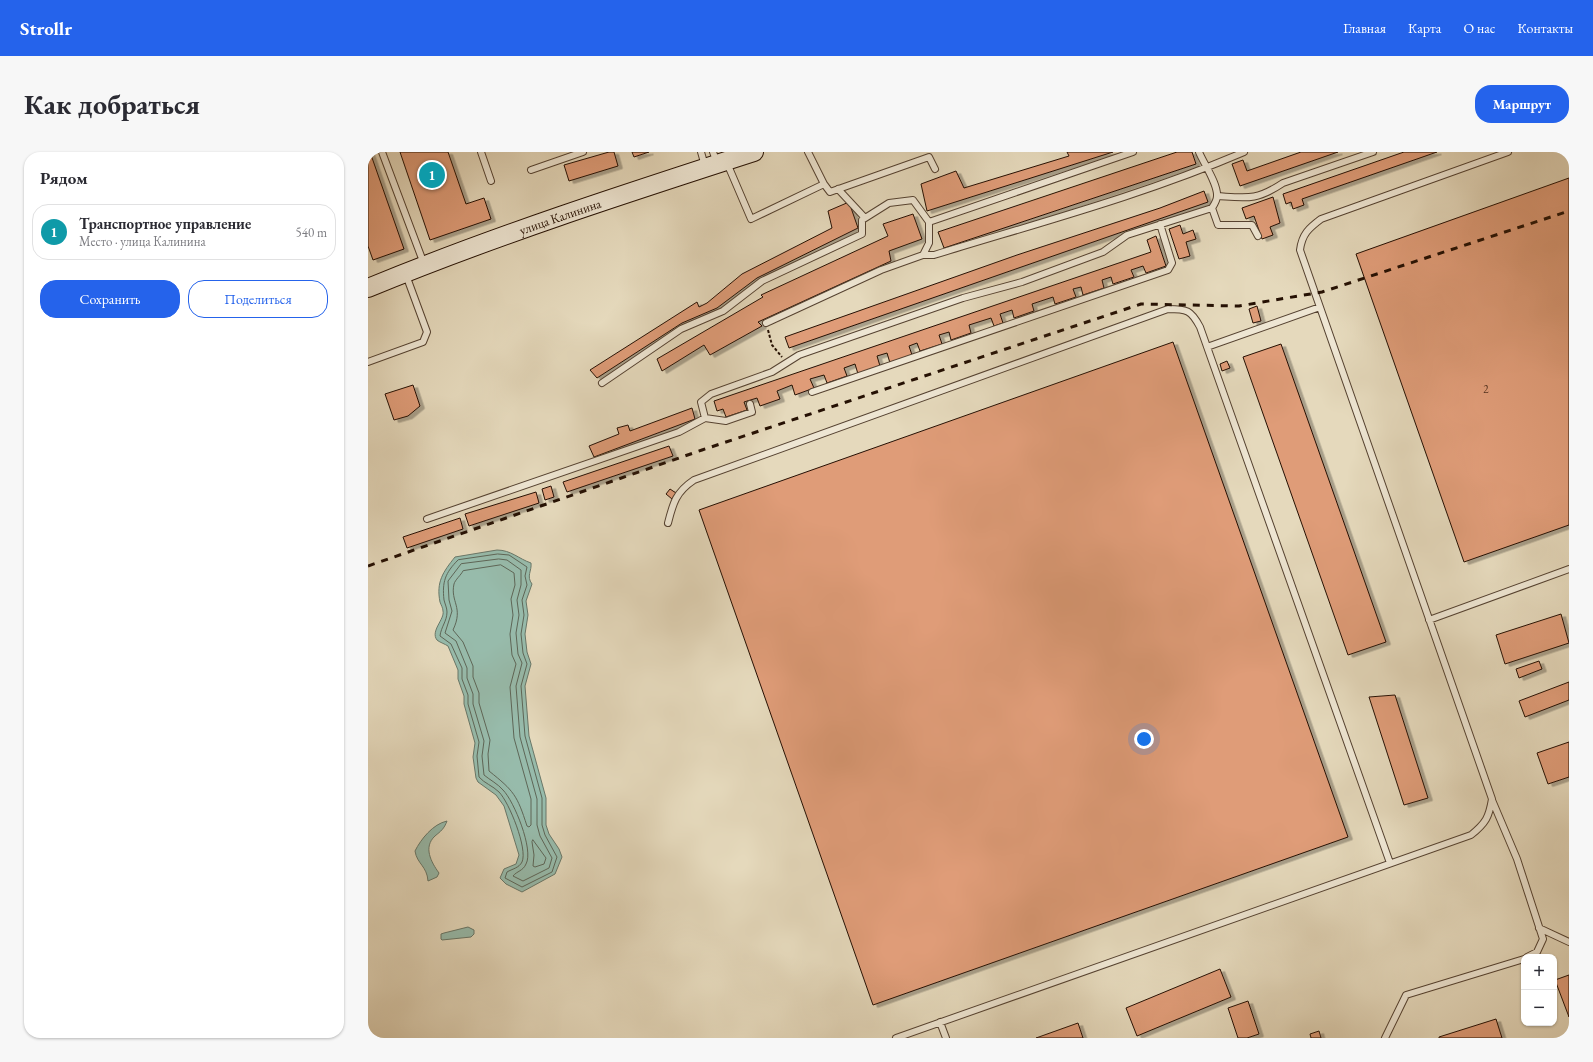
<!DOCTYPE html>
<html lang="ru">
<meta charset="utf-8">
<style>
body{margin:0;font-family:"EB Garamond",serif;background:#f7f7f7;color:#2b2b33}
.controls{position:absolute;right:12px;bottom:12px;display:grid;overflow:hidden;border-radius:8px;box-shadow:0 1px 3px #0004}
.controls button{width:36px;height:36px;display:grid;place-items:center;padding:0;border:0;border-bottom:1px solid #e1e1e2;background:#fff;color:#2b2b33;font:20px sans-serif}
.you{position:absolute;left:776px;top:587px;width:14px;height:14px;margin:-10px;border:3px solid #fff;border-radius:50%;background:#1a73e8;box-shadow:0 0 0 6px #1a73e833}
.badge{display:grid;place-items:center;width:26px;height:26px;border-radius:50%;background:#2563eb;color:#fff;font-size:13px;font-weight:700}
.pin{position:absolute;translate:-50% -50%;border:2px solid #fff;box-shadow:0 1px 4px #0006}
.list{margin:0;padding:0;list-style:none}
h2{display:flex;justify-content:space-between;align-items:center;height:52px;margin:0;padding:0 16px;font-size:17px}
h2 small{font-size:13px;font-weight:400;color:#7c7c81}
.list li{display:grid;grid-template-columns:26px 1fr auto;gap:12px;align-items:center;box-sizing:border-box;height:56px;margin:0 8px 8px;padding:0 8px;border:1px solid #e1e1e2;border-radius:16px}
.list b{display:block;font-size:15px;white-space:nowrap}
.list p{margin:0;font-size:13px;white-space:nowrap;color:#7c7c81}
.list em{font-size:13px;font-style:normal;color:#7c7c81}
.actions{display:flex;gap:8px;padding:12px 16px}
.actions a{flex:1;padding:9px 0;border:1px solid #2563eb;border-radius:16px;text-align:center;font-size:14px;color:#2563eb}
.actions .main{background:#2563eb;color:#fff}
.map{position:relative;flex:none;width:1201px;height:886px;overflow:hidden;border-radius:16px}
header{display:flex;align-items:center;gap:24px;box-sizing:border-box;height:56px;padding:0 20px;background:#2563eb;color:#fff}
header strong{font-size:19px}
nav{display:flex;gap:22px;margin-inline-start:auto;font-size:14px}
.intro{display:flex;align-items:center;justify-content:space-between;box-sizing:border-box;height:96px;padding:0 24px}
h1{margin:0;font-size:28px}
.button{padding:10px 18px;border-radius:16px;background:#2563eb;color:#fff;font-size:14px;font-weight:700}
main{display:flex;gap:24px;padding:0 24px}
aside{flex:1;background:#fff;border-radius:16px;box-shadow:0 1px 3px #0004}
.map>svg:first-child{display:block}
</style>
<header>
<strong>Strollr</strong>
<nav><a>Главная</a><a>Карта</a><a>О нас</a><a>Контакты</a></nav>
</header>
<div class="intro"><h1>Как добраться</h1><a class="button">Маршрут</a></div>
<main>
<aside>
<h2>Рядом<small></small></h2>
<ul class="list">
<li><span class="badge" style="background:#0f9aa8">1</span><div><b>Транспортное управление</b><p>Место · улица Калинина</p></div><em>540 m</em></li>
</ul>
<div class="actions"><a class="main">Сохранить</a><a>Поделиться</a></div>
</aside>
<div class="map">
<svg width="1201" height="886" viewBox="0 0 1201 886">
<defs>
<filter id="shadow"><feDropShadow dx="4.5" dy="2.5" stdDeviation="0" flood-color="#0004"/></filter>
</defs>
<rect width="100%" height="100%" fill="#e5d9bc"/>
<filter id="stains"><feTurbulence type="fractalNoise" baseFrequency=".005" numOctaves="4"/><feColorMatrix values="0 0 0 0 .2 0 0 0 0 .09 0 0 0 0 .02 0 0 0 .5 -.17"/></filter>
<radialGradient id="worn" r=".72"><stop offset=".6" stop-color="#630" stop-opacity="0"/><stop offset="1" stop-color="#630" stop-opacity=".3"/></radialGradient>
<path fill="#97bbab" stroke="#697768" d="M129,398C143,398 151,407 163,411C164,419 158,424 164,432L158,449L160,463L157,482L159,500L163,512L157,534L161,584L178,646V673L181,682L191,697L194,705L187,722L154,740L138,732L132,726L136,717L148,712L151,703L136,654L128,643L110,630L108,626L105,605L107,591L96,552V544L90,527V518L80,494C77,492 71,490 69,488C62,479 77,467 75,459C75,456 73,453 72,450C68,430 75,420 87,405Z
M79,669C76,677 73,679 67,684C55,695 63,710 71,721L69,725L60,729C59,714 49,712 47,699C53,687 65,672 79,669Z
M100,775L106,778V782L103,785L74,788L73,787V782L76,781Z"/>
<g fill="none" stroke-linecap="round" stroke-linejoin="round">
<path stroke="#5e6657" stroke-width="1" d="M130,402L141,403L159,415L157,424L159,433L154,448L156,463L153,482L155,501L159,512L153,534L157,584L174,646V673L177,683L189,705L184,720L154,735L137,726L139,720C144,717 151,716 154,710C160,697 141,650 131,640C125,634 116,631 111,625L109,604L111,590L100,552V543L94,527V516L83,492L72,484C73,475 79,469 79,460C79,456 77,452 76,448C74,430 77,421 90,408Z
M131,407L139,408L153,418V433L149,448L151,463L148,481L150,502L154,511L148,534L152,585L169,647V673L172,684L184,706L181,716L155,729L145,724C149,719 155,719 158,712C166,698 146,649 135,638C130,632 122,628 116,623L114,604L116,589L105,552V542L99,526V516L88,489L77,481L84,459L81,448L80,429L93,412Z
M133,413L146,421L147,433L143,447L145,463L142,482L144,503L148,512L142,535L146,586L163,647V673L161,675L159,674C149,643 146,639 121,619L120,602L122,588L111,551V541L105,525V514L95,490L85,478C96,455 82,450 86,432C87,428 93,423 95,419Z
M165,688L178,706L176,712L167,715L165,714L166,703L164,690Z"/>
</g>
<path fill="#df9c78" stroke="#251003" filter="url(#shadow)" d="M0,0H2L36,97L5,108L0,94Z
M32,0H80L98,52L116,46L123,67L62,88Z
M241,0H246L250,14L201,29L196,13Z
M264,0H281L266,5Z
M699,0H745L559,59L553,32L588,19L596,36L701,4Z
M809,0H824L828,12L576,96L570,80Z
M933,0H970L872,34L864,12L875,8L879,19Z
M1036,0H1069L934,47L936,53L925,57L923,50L918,52L915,42Z
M1201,26V373L1096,410L988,102Z
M836,39L840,50L421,196L417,185L649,103L792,56Z
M905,45L912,71L902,75L905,83L894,87L886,64L878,67L874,56Z
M481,50L490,76L389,126L349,156L314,171L229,226L222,218L329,150L331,155L339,151L374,122L464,76L460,59Z
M545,62L554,87L521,99L523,109L390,170L394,174L342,203L336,193L294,219L289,207L395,145L393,143L520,84L515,72Z
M812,73L815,82L825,78L828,87L818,90L822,104L811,107L801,77Z
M788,84L798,114L778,121L775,114L763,118L766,125L745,132L743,125L734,128L736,136L715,143L713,135L705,137L708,145L687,152L685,145L664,152L666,159L646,166L644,158L632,162L635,171L626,174L623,166L601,173L603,181L583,188L581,180L571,183L574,192L552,199L549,191L541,194L544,203L522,211L519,201L509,204L512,214L490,222L487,212L476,216L479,224L459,231L456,223L442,227L446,236L427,243L424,233L409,239L412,247L392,254L389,246L376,250L379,258L358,265L355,257L349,259L346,249L783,100L779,88Z
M889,154L893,169L885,171L881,157Z
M805,190L980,685L505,853L331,358Z
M913,192L1018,490L980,503L875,205Z
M859,209L862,216L854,219L852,212Z
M45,233L52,254L40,264L26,268L17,242Z
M324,256L327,267L226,305L221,294L251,282L249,276L260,273L262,279Z
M301,294L305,304L199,340L195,330Z
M183,334L186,345L177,348L174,337Z
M302,337L308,341L304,347L298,342Z
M168,340L171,351L101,374L97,362Z
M92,366L95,377L39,396L35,385Z
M1193,462L1201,491L1137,512L1128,483Z
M1171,509L1174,517L1151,526L1148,517Z
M1201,530V548L1157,565L1151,549Z
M1027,543L1060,646L1036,653L1001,545Z
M1201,590V625L1180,632L1169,601Z
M852,817L863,845L769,884L758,856Z
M1201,823V865L1187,828Z
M880,849L891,882L879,886H870L860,856Z
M1128,867L1134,886H1071V885Z
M710,871L715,886H668Z
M951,879L953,886H943L942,882Z"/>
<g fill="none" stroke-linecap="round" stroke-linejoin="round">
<defs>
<path id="lane" d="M14,0L56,112
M113,0L123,29
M333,0L337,14
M345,0L349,11
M440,0L456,32
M359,11L383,67L456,32L462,40L561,5L567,17
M163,18L215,0
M470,37L497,66
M849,44C879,46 888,49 915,31L1005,0
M844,56L850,73H884L890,84
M555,103H566C670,71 776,43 876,0
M398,171L513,118L555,103L561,91V70
M839,195L952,155
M0,210L55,190L59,180L38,123
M234,231L313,177L355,159L394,129L494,82V68L521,51L545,48L561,70L765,0
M444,240L800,118L804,111L792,72
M337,266L358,269L384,260L382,252
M59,367L311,280L337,266L333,250L343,242L404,220L431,203L595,146L654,130L735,100L759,83L844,56C846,53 849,48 849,44C850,32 836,12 831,0
M300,371C305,351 308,340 326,328L800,157C819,157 823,158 832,175L1022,711
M1061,468L1201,417
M1124,648L1149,707L1175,787L1169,800L1159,805
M1171,776L1201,790
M572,870L578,886
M528,886L1103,683C1118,671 1121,665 1124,647L932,98C934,82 941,76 953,67L1140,0
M1017,886L1038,843L1156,807"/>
<g id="secondary">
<path id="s1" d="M0,136C126,84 256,42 386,0"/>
</g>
</defs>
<use href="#lane" stroke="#554231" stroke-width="8"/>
<use href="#secondary" stroke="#251003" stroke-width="20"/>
<path stroke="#251003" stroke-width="2" stroke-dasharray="3 2" stroke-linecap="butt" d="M400,178L404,193L414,205"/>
<use href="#lane" stroke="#eee6d3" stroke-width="6"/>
<use href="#secondary" stroke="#eee6d3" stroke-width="18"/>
<path stroke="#251003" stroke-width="3" stroke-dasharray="7 7" stroke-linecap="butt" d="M0,414L334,298L773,152L871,154L954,140L1201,59"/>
</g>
<g text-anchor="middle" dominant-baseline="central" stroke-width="3" stroke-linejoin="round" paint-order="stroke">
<g font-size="11" fill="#543320">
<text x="1118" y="237">2</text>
</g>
<g font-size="13" fill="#251003" stroke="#eee6d3">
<text stroke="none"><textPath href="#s1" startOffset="205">улица Калинина</textPath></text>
</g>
</g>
<rect width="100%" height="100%" filter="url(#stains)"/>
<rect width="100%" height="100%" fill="url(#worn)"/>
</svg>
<div class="controls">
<button>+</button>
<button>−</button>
</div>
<div class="you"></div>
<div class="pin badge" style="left:64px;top:23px;background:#0f9aa8">1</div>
</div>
</main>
